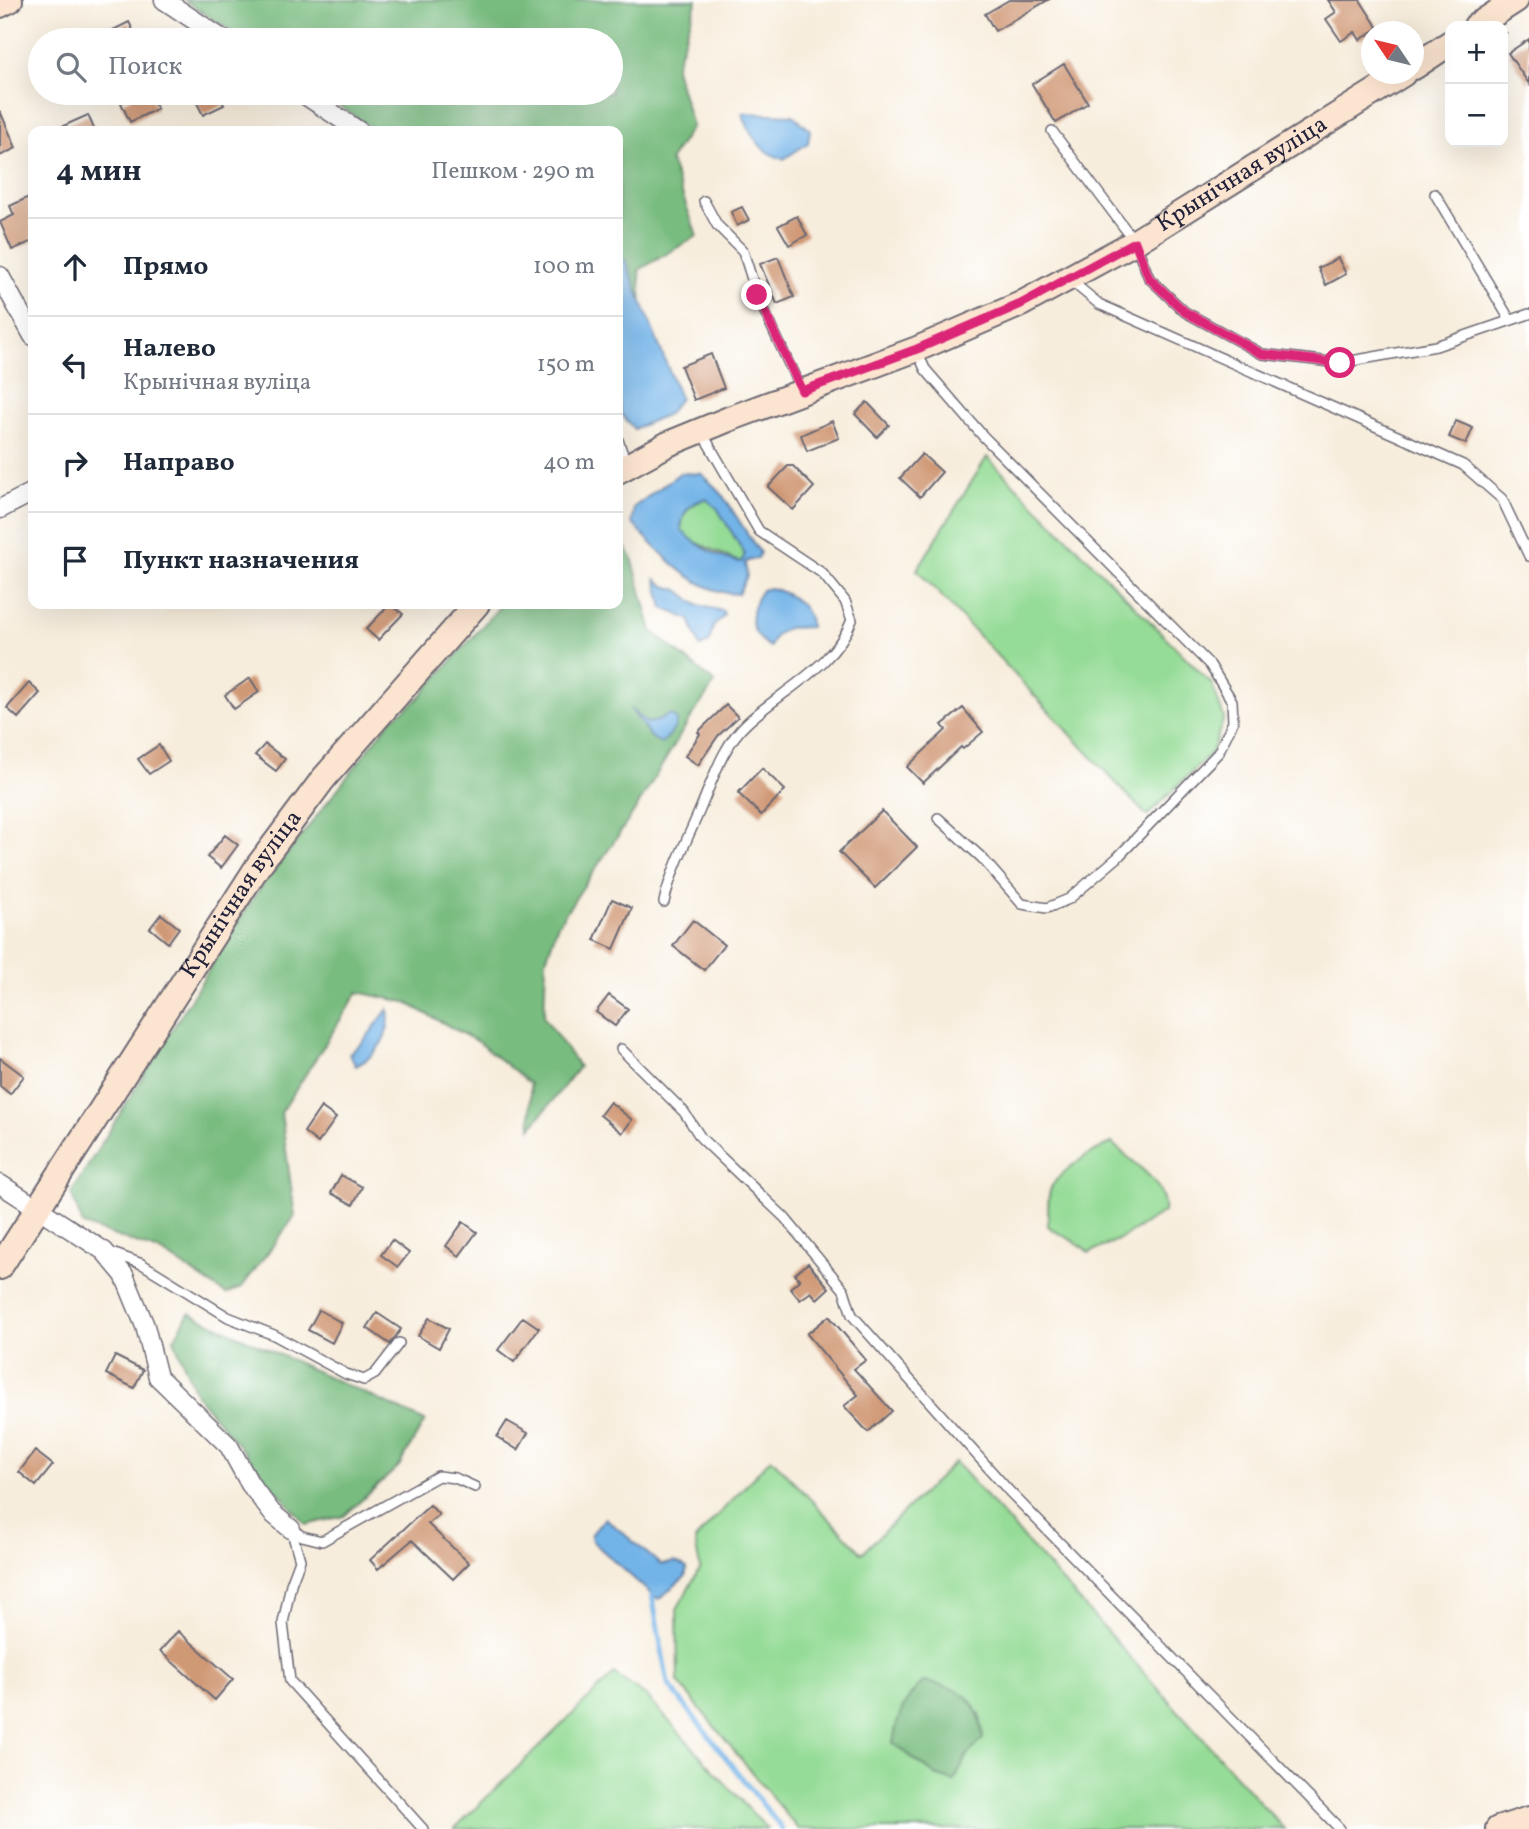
<!DOCTYPE html>
<html lang="ru">
<meta charset="utf-8">
<style>
body{margin:0;font-family:Vollkorn,serif;background:#f2f2f3;color:#1f2937}
.controls{position:absolute;right:21px;top:21px;display:grid;overflow:hidden;border-radius:14px;box-shadow:0 7px 28px #0002}
.controls button{width:63px;height:63px;display:grid;place-items:center;padding:0;border:0;border-bottom:2px solid #e0e1e3;background:#fff;color:#1f2937;font:35px sans-serif}
.compass{position:absolute;left:1361px;top:21px;width:63px;height:63px;border-radius:50%;background:#fff;box-shadow:0 7px 28px #0002;rotate:305deg}
.stop{position:absolute;width:21px;height:21px;margin:-16px;border:5px solid #db2777;border-radius:50%;background:#fff}
.stop.end{background:#db2777;border-color:#fff;box-shadow:0 2px 7px #0008}
.list{margin:0;padding:0;list-style:none}
h2{display:flex;justify-content:space-between;align-items:center;height:91px;margin:0;padding:0 28px;font-size:30px}
h2 small{font-size:23px;font-weight:400;color:#747a83}
.list li{display:grid;grid-template-columns:46px 1fr auto;gap:21px;align-items:center;box-sizing:border-box;height:98px;padding:0 28px;border-top:2px solid #e0e1e3}
.list b{display:block;font-size:26px;white-space:nowrap}
.list p{margin:0;font-size:23px;white-space:nowrap;color:#747a83}
.list em{font-size:23px;font-style:normal;color:#747a83}
.icon{flex:none;width:38px;height:38px;fill:none;stroke:currentColor;stroke-width:2;stroke-linecap:round;stroke-linejoin:round}
.map{position:relative;flex:none;width:1529px;height:1829px;overflow:hidden}
.search{position:absolute;background:#fff;box-shadow:0 7px 28px #0002;left:28px;top:28px;width:595px;height:77px;display:flex;align-items:center;gap:18px;box-sizing:border-box;padding:0 24px;border-radius:38px;color:#747a83;font-size:26px}
.panel{position:absolute;background:#fff;box-shadow:0 7px 28px #0002;left:28px;top:126px;width:595px;height:483px;border-radius:14px}
.map>svg:first-child{display:block}
</style>
<div class="map">
<svg width="1529" height="1829" viewBox="0 0 1529 1829">
<rect width="100%" height="100%" fill="#fff"/>
<filter id="ink" filterUnits="userSpaceOnUse"><feTurbulence type="fractalNoise" baseFrequency=".0143" numOctaves="2"/><feDisplacementMap in="SourceGraphic" scale="14" xChannelSelector="R" yChannelSelector="G"/><feConvolveMatrix kernelMatrix="1 2 1 2 8 2 1 2 1" color-interpolation-filters="sRGB"/></filter>
<filter id="wash" filterUnits="userSpaceOnUse"><feTurbulence type="fractalNoise" baseFrequency=".00686" numOctaves="4" result="noise"/><feDisplacementMap in="SourceGraphic" scale="28" xChannelSelector="R" yChannelSelector="G"/><feGaussianBlur stdDeviation="1.57" result="paint"/><feColorMatrix in="noise" values="0 0 0 0 0 0 0 0 0 0 0 0 0 0 0 0 0 1.4 0 .05"/><feComposite in="paint" operator="in"/></filter>
<g filter="url(#wash)">
<rect width="100%" height="100%" fill="#f7eddc"/>
<path fill="#95dc96" stroke="#5c7f68" stroke-width="2" fill-rule="evenodd" d="M987,457L1212,684L1224,718L1212,752L1147,816L917,570Z
M706,499L717,507L745,555L741,563L691,540L681,530C682,513 688,504 706,499Z
M1112,1143C1131,1163 1167,1180 1164,1212L1122,1238L1089,1253C1077,1239 1062,1238 1048,1226C1049,1214 1046,1197 1052,1186C1063,1168 1093,1151 1112,1143Z
M771,1458L862,1553L955,1462L1284,1829H798L678,1682L677,1609L700,1568L695,1540ZM980,1714L983,1739L967,1755L954,1781L936,1775L893,1743Z
M614,1674L647,1697L767,1829H454Z"/>
<path fill="#78bc7f" stroke="#4d6f5d" stroke-width="2" d="M184,0H697L675,68L692,126L670,160L697,236L639,270L643,321L618,284V131H376L321,93H611V40H244Z
M618,536L632,558L652,631L715,683L688,722L634,812L558,924L546,960L544,1017L579,1067L531,1128L530,1084L478,1042L405,1002L358,992L281,1113L295,1216L242,1287L226,1294L162,1252L83,1225L71,1193L253,898L392,719L416,701L502,604H618Z
M189,1313L425,1421L399,1466L344,1516L306,1525L196,1395L174,1339Z
M923,1682C963,1687 979,1698 983,1739L967,1755L954,1781L936,1775L893,1743C897,1717 904,1699 923,1682Z"/>
<path fill="#73b4e8" stroke="#4a6b92" stroke-width="2" fill-rule="evenodd" d="M742,113L793,115L810,130L808,143L784,159C760,154 750,134 742,113Z
M618,254L625,260L680,398L668,414L634,429L621,414L618,396Z
M680,473L702,474L721,493L760,553L758,558L745,562L747,576L738,594C694,593 660,552 632,523L634,507ZM706,499L717,508L745,554L741,562C721,560 695,544 681,530C682,513 688,503 706,499Z
M656,579L665,586L678,590L697,605L723,611L724,616L713,627L709,643L700,647L690,620L663,608Z
M770,588C789,593 811,606 810,627L787,628L776,635L770,647C747,632 747,611 762,590Z
M630,708L646,723L658,721L670,714L677,720L673,731L661,744L650,736Z
M388,1009C392,1033 378,1055 356,1066L349,1054L363,1042Z
M605,1518L661,1565L675,1562L687,1568L685,1577L659,1599L652,1595L592,1541L591,1535Z"/>
<g fill="none" stroke-linecap="round" stroke-linejoin="round">
<path stroke="#73b4e8" stroke-width="5" d="M652,1595L668,1684L782,1829"/>
</g>
<g id="blocks">
<path fill="#d09976" d="M1009,0H1048L995,31L985,14Z
M1328,0H1360L1378,28L1360,40L1355,32L1341,41L1326,19L1336,12Z
M129,22L138,40H93Z
M1529,39V84L1508,53Z
M1064,64L1088,103L1056,123L1032,84Z
M141,93H149L157,109L130,122L121,103Z
M192,93H218L224,105L203,115Z
M0,111L16,148L0,156Z
M88,115L95,131H52Z
M33,195V241L12,250L0,222L14,215L10,206Z
M742,207L749,220L737,226L731,212Z
M797,216L807,235L789,245L778,226Z
M778,257L794,297L777,304L760,264Z
M1338,258L1346,274L1326,285L1318,268Z
M711,354L724,388L694,400L681,366Z
M867,402L889,425L877,437L855,414Z
M832,421L839,438L807,451L801,435Z
M1456,421L1473,428L1466,444L1449,437Z
M922,454L942,472L920,497L900,478Z
M788,466H793L814,487L793,510L768,487Z
M390,604L403,614L378,640L366,629Z
M250,678L259,692L234,709L225,695Z
M29,683L40,693L18,718L7,708Z
M726,705L738,717L718,736L698,765L685,756L700,734L698,732Z
M963,708L983,732L963,749L961,747L923,783L907,767L946,730L942,725Z
M265,744L285,759L276,771L255,755Z
M159,745L169,761L149,774L138,759Z
M762,768L785,790L761,815L738,793Z
M882,811L917,847L875,888L839,852Z
M225,835L238,845L221,868L207,857Z
M612,899L632,908L614,949L594,940Z
M161,914L179,928L168,943L150,928Z
M693,920L724,945L704,970L673,946Z
M609,995L628,1009L615,1026L596,1012Z
M0,1058L24,1076L10,1094L0,1086Z
M610,1102L632,1120L622,1133L600,1115Z
M321,1107L336,1118L318,1143L304,1132Z
M341,1175L362,1187L353,1205L331,1193Z
M463,1222L477,1232L459,1256L446,1246Z
M392,1240L409,1253L398,1267L381,1255Z
M808,1263L829,1288L817,1299L811,1292L800,1300L790,1288L800,1280L795,1274Z
M319,1310L342,1323L332,1343L308,1330Z
M377,1313L401,1329L390,1344L367,1328Z
M829,1316L866,1360L854,1369L892,1411L868,1432L844,1406L858,1395L807,1334Z
M523,1317L539,1328L514,1362L498,1350Z
M429,1318L449,1329L439,1348L418,1336Z
M115,1356L143,1370L134,1388L106,1374Z
M507,1421L528,1433L518,1450L497,1437Z
M35,1451L53,1465L36,1486L19,1472Z
M430,1505L439,1515L428,1524L469,1563L453,1579L412,1540L378,1569L370,1560Z
M178,1631L233,1679L215,1700L160,1651Z"/>
</g>
</g>
<g filter="url(#ink)">
<use href="#blocks" fill-opacity="0" stroke="#6d6973" stroke-width="2"/>
<g fill="none" stroke-linecap="round" stroke-linejoin="round">
<defs>
<path id="lane" d="M1052,131L1135,242L1149,278L1185,312L1262,354L1340,363L1436,346L1529,314
M1435,194L1510,320
M704,201L717,225L743,251L757,295L801,390
M1070,280L1099,304L1463,465L1502,499L1529,556
M917,351L925,369L983,436L1210,665L1232,701L1233,722L1218,753L1117,858L1069,899L1047,908L1022,904L982,858L938,818
M618,440L626,463
M664,902C672,867 688,839 701,807C713,779 723,745 747,723C782,690 834,667 852,620L845,601L822,573L759,531L701,431
M621,1049L684,1112L701,1138L785,1218L844,1290L852,1315L1009,1491L1340,1829
M109,1252L142,1264L228,1317L274,1335L346,1374L364,1380L375,1374L399,1343
M291,1529L300,1560L291,1584L283,1623L290,1681L423,1829
M291,1529L302,1536L322,1541L438,1476L455,1478L475,1487"/>
<path id="street" d="M164,0L224,40
M302,93L359,131
M0,276L33,336
M0,509L33,492
M0,1184L104,1251L124,1275L145,1326L158,1377L229,1446L250,1484L272,1513L291,1529"/>
<g id="secondary">
<path d="M0,5L10,0"/>
<path d="M1476,26L1516,0"/>
<path d="M1414,67L1450,43"/>
<path id="s1" d="M618,471L668,444L729,419L917,349L1021,304L1135,242L1403,74"/>
<path id="s2" d="M0,1267L258,866L324,778L477,604"/>
<path d="M1498,1829L1529,1819"/>
</g>
</defs>
<use href="#lane" stroke="#6d6973" stroke-width="12"/>
<use href="#street" stroke="#6d6973" stroke-width="21"/>
<use href="#secondary" stroke="#6d6973" stroke-width="28"/>
<path stroke="#6d6973" stroke-width="2.5" stroke-dasharray="5 5" stroke-linecap="butt" d="M1503,35L1509,31"/>
<use href="#lane" stroke="#fff" stroke-width="9"/>
<use href="#street" stroke="#fff" stroke-width="18"/>
<use href="#secondary" stroke="#fce5d0" stroke-width="24"/>
</g>
</g>
<g fill="none" stroke-linecap="round" stroke-linejoin="round" filter="url(#ink)">
<path stroke="#db2777" stroke-width="9" d="M757,295L802,391L917,349L1021,304L1135,242L1149,278L1185,312L1262,354L1340,363"/>
</g>
<g text-anchor="middle" dominant-baseline="central" stroke-width="6" stroke-linejoin="round" paint-order="stroke">
<g font-size="24" fill="#22223b" stroke="#fff">
<text stroke="none"><textPath href="#s1" startOffset="693">Крынічная вуліца</textPath></text>
<text stroke="none"><textPath href="#s2" startOffset="444">Крынічная вуліца</textPath></text>
</g>
</g>
</svg>
<div class="controls">
<button>+</button>
<button>−</button>
</div>
<svg class="compass" viewBox="-18 -18 36 36"><path d="M0-13l5 13h-10z" fill="#e53935"/><path d="M0 13l5-13h-10z" fill="#747a83"/></svg>
<div class="stop" style="left:1340px;top:363px"></div>
<div class="stop end" style="left:757px;top:295px"></div>
<div class="search"><svg class="icon" aria-label="search" viewBox="0 0 24 24"><circle cx="10" cy="10" r="6"/><path d="M15 15l6 6"/></svg>Поиск</div>
<section class="panel">
<h2>4 мин<small>Пешком · 290 m</small></h2>
<ul class="list">
<li><svg class="icon" aria-label="ahead" viewBox="0 0 24 24"><path d="M12 20V5M6 11l6-6 6 6"/></svg><div><b>Прямо</b></div><em>100 m</em></li>
<li><svg class="icon" aria-label="left" viewBox="0 0 24 24"><path d="M17 20v-9H6M10 6l-5 5 5 5"/></svg><div><b>Налево</b><p>Крынічная вуліца</p></div><em>150 m</em></li>
<li><svg class="icon" aria-label="right" viewBox="0 0 24 24"><path d="M7 20v-9h11M14 6l5 5-5 5"/></svg><div><b>Направо</b></div><em>40 m</em></li>
<li><svg class="icon" aria-label="arrive" viewBox="0 0 24 24"><path d="M6 21V4h12l-3 4 3 4H6"/></svg><div><b>Пункт назначения</b></div></li>
</ul>
</section>
</div>
